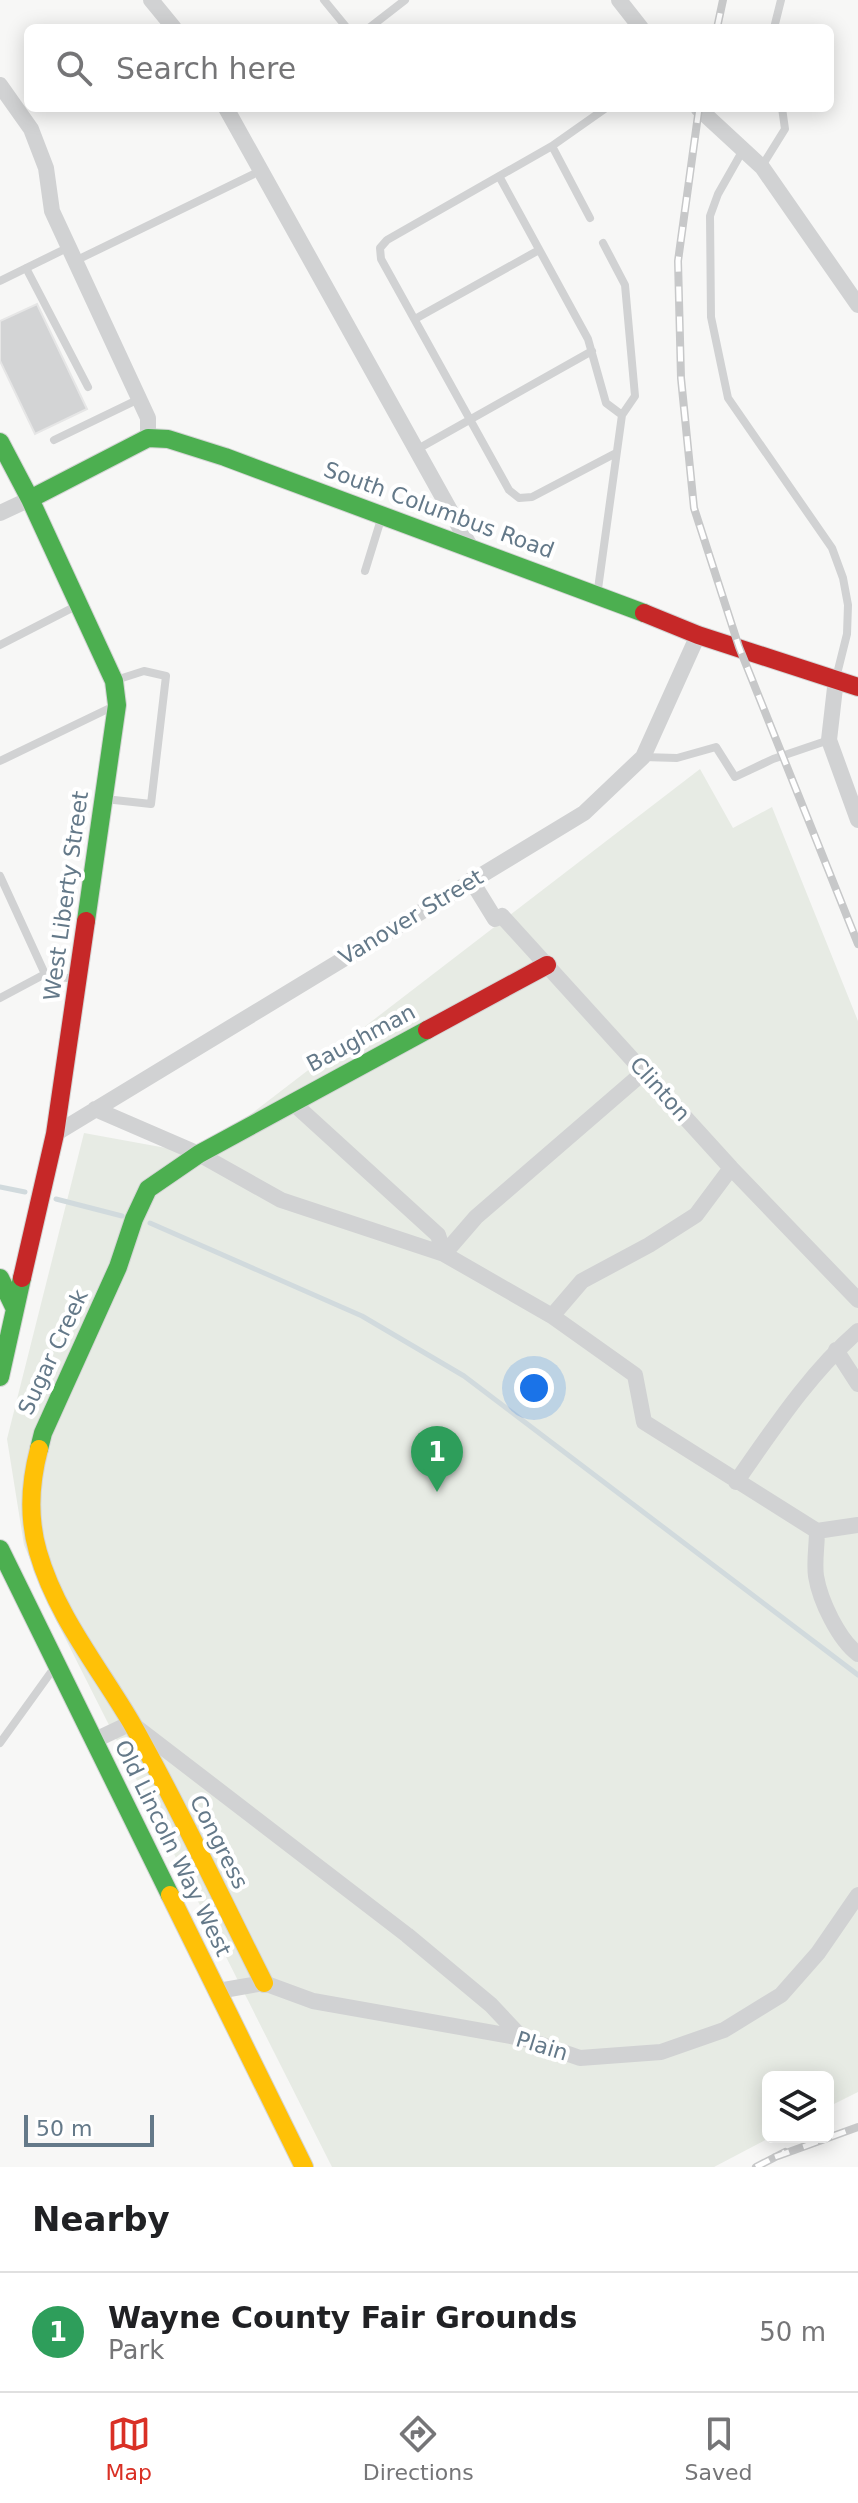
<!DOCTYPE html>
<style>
body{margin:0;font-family:"DejaVu Sans",sans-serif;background:#f6f6f6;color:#202124}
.controls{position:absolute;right:24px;bottom:24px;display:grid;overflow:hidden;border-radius:12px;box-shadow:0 4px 20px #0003}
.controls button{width:72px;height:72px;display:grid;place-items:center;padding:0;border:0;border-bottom:2px solid #e0e0e0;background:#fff;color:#202124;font:40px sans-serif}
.scale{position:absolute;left:24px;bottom:20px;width:130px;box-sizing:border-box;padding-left:8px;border:4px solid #647989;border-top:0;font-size:22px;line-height:28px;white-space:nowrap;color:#647989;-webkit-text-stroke:6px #fff;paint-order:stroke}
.you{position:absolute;left:534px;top:1388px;width:28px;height:28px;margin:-20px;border:6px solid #fff;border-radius:50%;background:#1a73e8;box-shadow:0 0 0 12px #1a73e833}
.badge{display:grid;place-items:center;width:52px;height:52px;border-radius:50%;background:#d93025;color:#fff;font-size:26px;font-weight:700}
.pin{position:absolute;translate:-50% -66px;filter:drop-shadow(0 2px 4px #0008)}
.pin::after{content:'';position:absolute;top:42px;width:28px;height:24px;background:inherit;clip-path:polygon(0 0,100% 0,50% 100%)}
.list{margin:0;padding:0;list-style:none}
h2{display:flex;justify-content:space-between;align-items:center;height:104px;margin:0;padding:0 32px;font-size:34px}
h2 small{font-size:26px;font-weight:400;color:#757577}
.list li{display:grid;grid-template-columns:52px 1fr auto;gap:24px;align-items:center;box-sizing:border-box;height:120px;padding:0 32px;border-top:2px solid #e0e0e0}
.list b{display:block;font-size:30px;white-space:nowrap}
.list p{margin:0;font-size:26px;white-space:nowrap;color:#757577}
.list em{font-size:26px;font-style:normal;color:#757577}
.icon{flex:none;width:44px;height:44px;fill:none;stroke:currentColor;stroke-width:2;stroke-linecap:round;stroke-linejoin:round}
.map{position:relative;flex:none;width:858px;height:2167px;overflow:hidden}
.search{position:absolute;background:#fff;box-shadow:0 4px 20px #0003;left:24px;right:24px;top:24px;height:88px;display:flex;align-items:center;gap:20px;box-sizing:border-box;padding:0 28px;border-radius:12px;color:#757577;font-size:30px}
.sheet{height:224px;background:#fff}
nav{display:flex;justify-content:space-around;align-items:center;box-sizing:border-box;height:112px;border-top:2px solid #e0e0e0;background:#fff;font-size:22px;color:#757577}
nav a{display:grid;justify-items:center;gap:4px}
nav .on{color:#d93025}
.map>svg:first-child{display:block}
</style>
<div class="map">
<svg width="858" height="2167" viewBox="0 0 858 2167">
<rect width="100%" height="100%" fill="#f7f7f6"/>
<path fill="#e7ebe4" d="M700,769L733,828L772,807L858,1021V2092L828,2107V2077H768V2137H771L714,2167H332L55,1618L24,1545L7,1439L84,1133L199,1154Z"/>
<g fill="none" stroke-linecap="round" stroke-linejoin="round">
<path stroke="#d1dadd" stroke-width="5" d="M0,1187L25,1192
M56,1199L122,1216
M150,1223L362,1316L464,1376L858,1675"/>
</g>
<path fill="#d3d4d5" stroke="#e6e6e6" stroke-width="2" d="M37,304L87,409L35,434L0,361V321Z"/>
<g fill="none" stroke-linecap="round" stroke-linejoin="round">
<defs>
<path id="fast" d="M0,442L30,499L114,681L117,705L86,921
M30,499L148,438L168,439L225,457L644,613
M0,1278L15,1309
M0,1377L22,1278
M39,1449L43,1433L118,1267L134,1219L148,1189L199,1154L427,1030
M0,1549L170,1895"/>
<path id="slow" d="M39,1449C30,1483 28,1518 38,1552C56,1615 98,1666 131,1722C179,1807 220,1896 264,1983
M170,1895L304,2167"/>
<path id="jam" d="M644,613L698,635L858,687
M427,1030L547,965
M22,1278L55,1134L86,921"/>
</defs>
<use href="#fast" stroke="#d4d5d5" stroke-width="20"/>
<use href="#slow" stroke="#d4d5d5" stroke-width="20"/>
<use href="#jam" stroke="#d4d5d5" stroke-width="20"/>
<path stroke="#d1d2d3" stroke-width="8" d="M324,0L347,28
M369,28L405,0
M774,28L781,0
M552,146L387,240L380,248L381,259L509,490L519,498L532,497L616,453
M743,150L718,194L710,216L711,317L728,398L832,548L843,578L848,605L847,634L836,678
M762,166L785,129L782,108
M499,176L588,339L606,403L622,415
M590,218L552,146L606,108
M75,261L260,171
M26,268L88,387
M0,281L67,248
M415,319L539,250
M54,440L139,399
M416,450L592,351
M365,571L382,516
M598,589L622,415L635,396L625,285L603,243
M0,645L78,605
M643,757L677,758L716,747L735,777L773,759L829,740
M0,761L112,707
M105,799L151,804L166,676L144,671L116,680
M0,876L45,974
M0,998L45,974L73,979
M0,1743L54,1668"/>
<path stroke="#d1d2d3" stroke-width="16" d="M151,0L174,28
M619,0L641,28
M0,85L31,129L46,168L52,211L148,418V438
M226,108L471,548
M698,108L762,167L858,305
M0,513L30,499
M836,679L829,740L858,820
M471,880L495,919L502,916L731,1168L858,1300
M292,1102L438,1235L444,1254
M95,1109L199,1154L281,1200L444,1254L552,1316L635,1375L644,1422L817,1531
M55,1134L584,813L643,757L698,635
M444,1254L476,1217L645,1071
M552,1316L582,1281L649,1245L696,1215L731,1168
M836,1350L858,1384
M736,1482C774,1428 809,1374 858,1331
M817,1531C817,1545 814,1562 816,1576C820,1601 839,1640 858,1654
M817,1531L858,1525
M93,1741L131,1723L407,1935L491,2005L522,2038
M218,1991L264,1983L313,2001L522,2038L580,2058L661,2052L724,2030L781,1995L818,1953L858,1895"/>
<use href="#fast" stroke="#4caf50" stroke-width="18"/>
<use href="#slow" stroke="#ffc107" stroke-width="18"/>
<use href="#jam" stroke="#c62828" stroke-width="18"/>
<defs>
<path id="rail" d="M717,28L723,0
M699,108L678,261L681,378L694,508L739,647L858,944
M775,2157L858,2127
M756,2167L785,2152"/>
</defs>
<use href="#rail" stroke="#c7c8c9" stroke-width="8"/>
<use href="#rail" stroke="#fff" stroke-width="5" stroke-dasharray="15" stroke-linecap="butt"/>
</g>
<g text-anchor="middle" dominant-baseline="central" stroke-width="8" stroke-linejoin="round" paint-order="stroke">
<g font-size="22" fill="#647989" stroke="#fff">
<text transform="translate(439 510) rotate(20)">South Columbus Road</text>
<text transform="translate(66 896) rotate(-82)">West Liberty Street</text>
<text transform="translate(411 917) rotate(-31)">Vanover Street</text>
<text transform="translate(361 1038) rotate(-28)">Baughman</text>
<text transform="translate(660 1089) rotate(48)">Clinton</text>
<text transform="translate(53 1352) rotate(-65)">Sugar Creek</text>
<text transform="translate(219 1842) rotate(63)">Congress</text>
<text transform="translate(173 1848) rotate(64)">Old Lincoln Way West</text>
<text transform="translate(542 2046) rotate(17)">Plain</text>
</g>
</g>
</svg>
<div class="controls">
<button><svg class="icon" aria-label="layers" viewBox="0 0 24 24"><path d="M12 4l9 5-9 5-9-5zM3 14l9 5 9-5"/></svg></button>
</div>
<div class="scale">50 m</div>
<div class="you"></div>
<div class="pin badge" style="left:437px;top:1492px;background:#2e9e5b">1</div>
<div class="search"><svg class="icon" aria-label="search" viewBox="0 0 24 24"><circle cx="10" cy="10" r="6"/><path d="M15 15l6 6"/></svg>Search here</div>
</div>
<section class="sheet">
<h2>Nearby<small></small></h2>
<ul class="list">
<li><span class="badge" style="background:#2e9e5b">1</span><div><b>Wayne County Fair Grounds</b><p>Park</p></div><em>50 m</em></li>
</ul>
</section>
<nav>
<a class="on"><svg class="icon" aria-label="map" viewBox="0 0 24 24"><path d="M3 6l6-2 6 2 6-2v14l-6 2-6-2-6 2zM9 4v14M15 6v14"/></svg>Map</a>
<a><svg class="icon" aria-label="directions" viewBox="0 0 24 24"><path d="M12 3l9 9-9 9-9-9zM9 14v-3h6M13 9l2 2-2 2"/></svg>Directions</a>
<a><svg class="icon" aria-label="saved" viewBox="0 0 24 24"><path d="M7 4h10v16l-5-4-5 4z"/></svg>Saved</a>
</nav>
